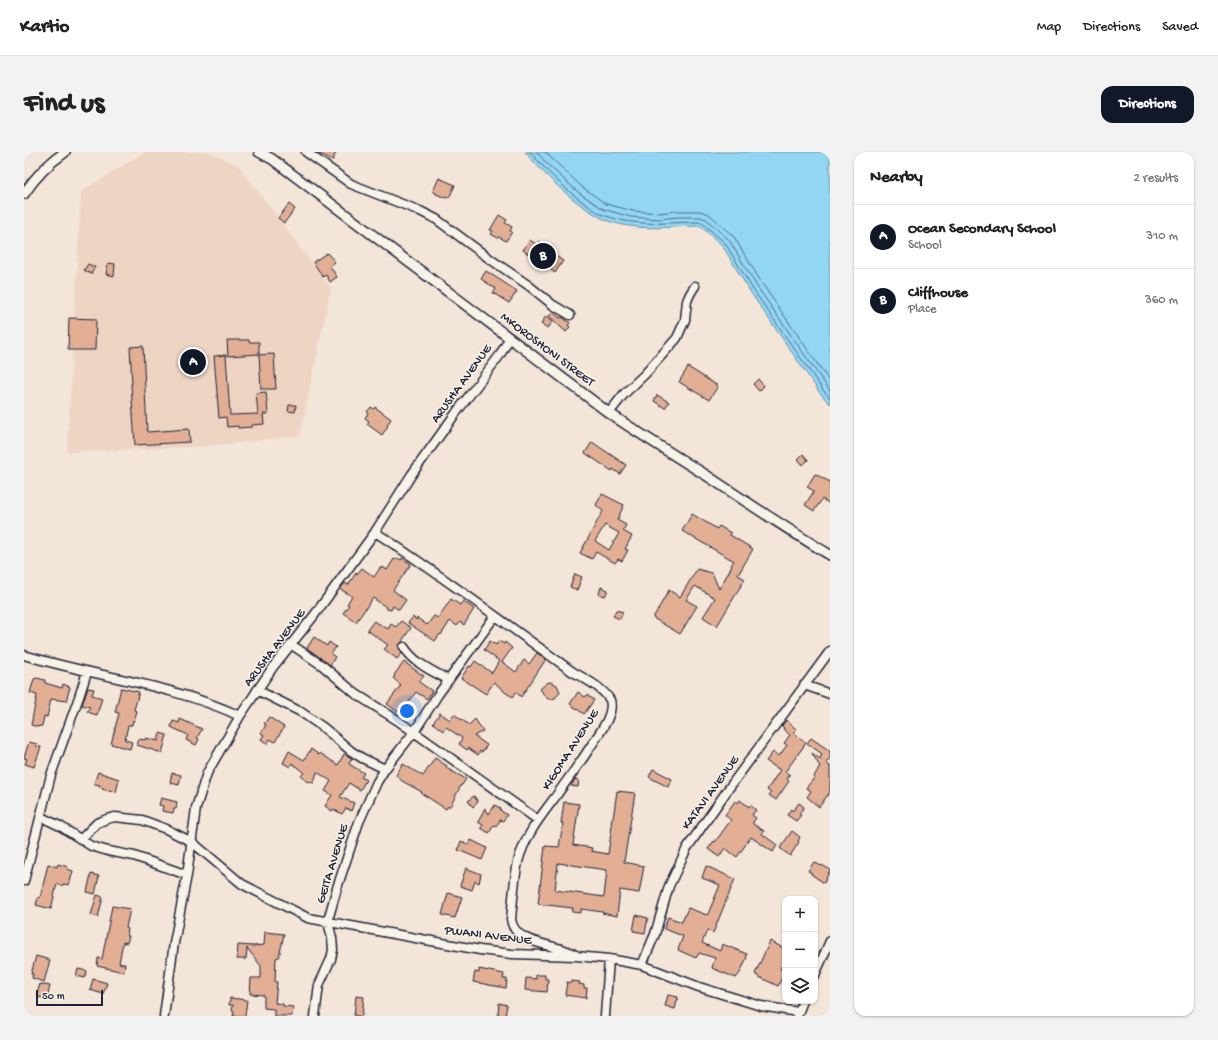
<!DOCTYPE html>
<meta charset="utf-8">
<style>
body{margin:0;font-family:"Gochi Hand",sans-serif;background:#f2f2f2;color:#222}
.controls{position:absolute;right:12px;bottom:12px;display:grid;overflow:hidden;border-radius:8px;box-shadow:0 1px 3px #0004}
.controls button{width:36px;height:36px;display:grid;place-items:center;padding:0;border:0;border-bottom:1px solid #e0e0e0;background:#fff;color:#222;font:20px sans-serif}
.scale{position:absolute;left:12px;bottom:10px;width:67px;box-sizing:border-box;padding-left:4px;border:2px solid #22223b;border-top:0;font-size:11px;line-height:14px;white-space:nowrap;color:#22223b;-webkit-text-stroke:3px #f7f3e8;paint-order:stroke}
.you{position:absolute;left:383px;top:559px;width:14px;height:14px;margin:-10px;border:3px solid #fff;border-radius:50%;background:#1a73e8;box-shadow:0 0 0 6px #1a73e833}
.badge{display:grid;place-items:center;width:26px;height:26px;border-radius:50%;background:#111827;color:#fff;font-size:13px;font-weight:700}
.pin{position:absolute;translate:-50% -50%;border:2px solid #fff;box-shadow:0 1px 4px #0006}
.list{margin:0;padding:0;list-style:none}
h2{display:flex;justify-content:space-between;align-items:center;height:52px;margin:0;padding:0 16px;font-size:17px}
h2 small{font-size:13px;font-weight:400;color:#767676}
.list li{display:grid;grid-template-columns:26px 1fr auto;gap:12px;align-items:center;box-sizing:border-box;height:64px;padding:0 16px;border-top:1px solid #e0e0e0}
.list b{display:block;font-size:15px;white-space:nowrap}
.list p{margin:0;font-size:13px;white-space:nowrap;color:#767676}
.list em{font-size:13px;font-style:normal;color:#767676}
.icon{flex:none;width:22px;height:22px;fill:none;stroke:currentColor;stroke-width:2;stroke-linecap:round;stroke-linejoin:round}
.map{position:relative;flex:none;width:806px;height:864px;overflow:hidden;border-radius:12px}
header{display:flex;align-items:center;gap:24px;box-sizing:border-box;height:56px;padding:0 20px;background:#fff;border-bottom:1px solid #e0e0e0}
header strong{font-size:19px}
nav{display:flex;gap:22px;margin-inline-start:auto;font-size:14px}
.intro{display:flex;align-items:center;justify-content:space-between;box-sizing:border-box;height:96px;padding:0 24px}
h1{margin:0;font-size:28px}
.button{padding:10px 18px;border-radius:12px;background:#111827;color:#fff;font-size:14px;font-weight:700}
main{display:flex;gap:24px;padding:0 24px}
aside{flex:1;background:#fff;border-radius:12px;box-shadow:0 1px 3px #0004}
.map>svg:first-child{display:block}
</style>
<header>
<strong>Kartio</strong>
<nav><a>Map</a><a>Directions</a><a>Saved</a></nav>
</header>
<div class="intro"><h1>Find us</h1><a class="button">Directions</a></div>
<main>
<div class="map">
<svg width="806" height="864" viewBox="0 0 806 864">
<rect width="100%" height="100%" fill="#f3e5d7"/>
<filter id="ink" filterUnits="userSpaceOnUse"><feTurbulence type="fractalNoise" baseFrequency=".025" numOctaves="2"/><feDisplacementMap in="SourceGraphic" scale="8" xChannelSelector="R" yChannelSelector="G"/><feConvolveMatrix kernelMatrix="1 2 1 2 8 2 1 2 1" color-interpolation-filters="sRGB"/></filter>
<g filter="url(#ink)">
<path fill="#eed5c3" d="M121,0H185L214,13L307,136L276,284L173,295L43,300L57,40Z"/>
<path fill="#92d6f4" stroke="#658eaa" d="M501,0H806V252L796,241L727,141L698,93L676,74C652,74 629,78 606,74C597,73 581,69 574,64C546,48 522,24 501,0Z"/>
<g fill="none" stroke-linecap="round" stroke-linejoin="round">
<path stroke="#4f6a85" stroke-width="1" d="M506,0C526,23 549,45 575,61C582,65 600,69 608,70C630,73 653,70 675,70L678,71L701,91L730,139L799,238L806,246
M513,0L522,11L554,40L579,57L607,65L635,67L654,65H676L682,67L705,88L734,136L806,239
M521,0L558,35L582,52L609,59L635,61L654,59H676L685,62L710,85L739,133L806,230"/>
</g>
<path fill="#e2af95" stroke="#22223b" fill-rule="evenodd" d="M291,0H312L309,8Z
M415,26L431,33L425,46L422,45V46L412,42V41L409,39Z
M265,52L271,57L260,71L254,66Z
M475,63L483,68L481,71L488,75L486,79L488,80L482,89L475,85L474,86L467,82L469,79L466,78Z
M506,88L513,93L515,89L524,95L522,97L539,109L531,121L499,98Z
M303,101L311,110L306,114L313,125L306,130L302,123L299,125L289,110Z
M84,111L91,112L90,124L82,122Z
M64,112L71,115L67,122L60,118Z
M462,119L493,139L485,151L469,141L472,137L457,127Z
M529,160L536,166L538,165L546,171L544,173L546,175L542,180L525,164Z
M522,164L529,169L524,176L517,172Z
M45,166L72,167L71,198H44Z
M203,188H225V190H235V202L204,204Z
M119,194L123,280L165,277L166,290L111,293L107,232H108L106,195Z
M250,202L252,237H237L235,203Z
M202,203L206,263L234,262L232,241L242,240L244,262H239L240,272L228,273V275L214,276V274L203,275L202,265L195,266L190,204Z
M664,215L694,234L685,248L655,230Z
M734,227L740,234L735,239L729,232Z
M633,243L645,250L641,256L630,249Z
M265,253H272L271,260L264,259Z
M347,255L350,257L351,255L367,267L363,273L364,274L358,283L343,272L345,269L341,266L344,261L343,260Z
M568,290L602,313L596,322L589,317L588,319L561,301Z
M779,302L784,308L779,313L774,307Z
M791,322L806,330V352L798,347L790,359L781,353L790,339L783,335Z
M578,342L600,353L593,368L602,373L599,379L608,384L601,397L604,398L598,409L594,407L591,411L572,400L568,407L556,401L579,359L572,353ZM581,373L595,381L585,398L571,389Z
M668,362L693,377L695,374L707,381L706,383L729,397L714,423L721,427L693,474L679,465L691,446L671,434L662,448L673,454L656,482L629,466L645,438L656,445L673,417L687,421L689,423L695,437L708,414L707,413L710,409L658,379Z
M373,406L377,408L378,406L387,412L369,438L382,448L375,458L369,454L367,458L363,457L362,455L349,446L332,470L319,461L325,453L323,452L328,444L316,437L321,431L324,433L332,421L333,422L338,416L350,425L356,416L358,417L359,415L363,418L370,407L371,408Z
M551,422L558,425L553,438L546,435Z
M577,435L584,438L581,444L575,442Z
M427,447L436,453L439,449L450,457L440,473L436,470L433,474L426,469L417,483L416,482L411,489L384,471L389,465L392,468L393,466L403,473L410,464L414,466Z
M592,458L599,460L596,467L589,464Z
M350,469L364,477L367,472L372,475L377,469L387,476L378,489L379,490L375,493V496L378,501L373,507L360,497L364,493L343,478Z
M290,485L303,494L305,490L312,495L307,502L311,505L306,513L283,496Z
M466,489L472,493L475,489L480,492L481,490L488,496L478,510L492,520L500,508L505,512L513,501L522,507L497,545L492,540L489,545L482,541L470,530L462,542L437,526L445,514L447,515L451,509L468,521L475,509L460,498Z
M380,510L400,524L395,530L408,539L403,547L392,540L379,558L376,556L374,560L363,552L377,533L369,526L371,524L370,523Z
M13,526L21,528V531L38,536L39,532L46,535L42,549L27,547L23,565L20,564L18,574H15V575L7,573L13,543L6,541L10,527Z
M526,530L533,533L536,540L531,546L528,547H524L521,544L516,537L523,531Z
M64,536L70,537L68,543L78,546L73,563L63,560L66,555L58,553Z
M97,536L115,540L110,558L113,559L110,569L109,568L108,573H104L101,588L108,590L106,597L87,592L95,561L91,560Z
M554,540L561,545L563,543L570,548L560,562L546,552Z
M416,561L426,568L430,562L445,573L451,567L459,579L450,584L463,593L458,600L456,599L454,603L444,596L443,598L435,592L438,586L422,575L419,579L409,571Z
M245,565L260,575L251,590L246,587L243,592L237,587L240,583L237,581L242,573L240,572Z
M156,567L178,577L173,586L175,587L172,593L162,588L164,583L147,575L149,569L155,571Z
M762,568L772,577L769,581L782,591L761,620L766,623L763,627L765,629L752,648L745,643L747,641L743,638L756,618L742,609L749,600L755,604L763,593L760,591L766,583L759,577L760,576L758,574Z
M136,581L143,583L138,601L113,593L115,587L121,588L122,586L134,589Z
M787,586L806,599V606L802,611L806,614V640L795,655L783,645L787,639L782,636L791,625L790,624L796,615L788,601L796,607L798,602L783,591Z
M5,590L13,592L12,594L17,595L10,615L1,612L3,607L0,606Z
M287,597L295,603L296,601L314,613L320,602L328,606L325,612L340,621L337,625L342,628L336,638L325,631L316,645L330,651L327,659L322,656L318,662L309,657L308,659L301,654L308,643L301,639L307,629L293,620L290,631L283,629L277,624L280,621L268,611L266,615L259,611L265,599L280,608Z
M411,606L423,614L422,616L442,627L438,633H437L427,653L425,655L424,654L422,657L397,641L398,640L378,629L372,623L379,612L399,624Z
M629,617L648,627L644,635L625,625Z
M74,620L95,627L92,640L85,638V639L78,637L79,636L75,635L76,633L70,632Z
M148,621L157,623L155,633L147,631V630H146Z
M551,627L555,628L554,635L547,634Z
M593,639L611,641L600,710L620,714L615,741L596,738L593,764L578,761L579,760L557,757V761L548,760L549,756L514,752L521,694L535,695L539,671H537L540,650L555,652L549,693L568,696L567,699L584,702L588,674H587L588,666L589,667ZM534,711L583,718L580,745L531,738Z
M450,644L454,650L449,655L444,649Z
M137,646L153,650L152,657H150L149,661L138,659L139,654L135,653Z
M716,648L725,655L726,653L732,658L728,663L732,666L729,670V672L740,679L738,682L753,693L749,700L727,685L713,705L701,696L695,705L684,697L690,689L691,690L707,668L701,663L711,649L714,651Z
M775,651L780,655L775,662L777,663L772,669L763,663L767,657L769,659Z
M471,653L477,657L476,658L483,663L479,669L476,668L472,675L470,673L465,681L457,676L459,673L454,670L461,656L465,662Z
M768,679L776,685L774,689L775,690L766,704L756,696Z
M447,688L463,696L458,708L434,698L437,689L445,693Z
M790,710L797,714L798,713L806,718L800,731L787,722L788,721L784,719Z
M24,712L33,715L34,712L44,715L43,717L49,719L45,733L39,732L38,734L33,732L27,757L12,753L14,745L16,746Z
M682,714L711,727L689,781L683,778L678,791L696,799L698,792L723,802L722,804L723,805L716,821L712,826L688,816L691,806L675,801L672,806L654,798L659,784L640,777L644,765L658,770L664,756L683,763L684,762L696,733L678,726Z
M442,716L457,722L455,731L451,729L448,738L436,734Z
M67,722L75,724L71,742L63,740Z
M424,741L438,745L431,766L418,763Z
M73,743L79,745L74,765L67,763Z
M88,754L106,757L102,776L104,777L103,784H105L103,791L99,790L95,811L101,812L100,820L73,814L74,806L78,807Z
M612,763L624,766L621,781L609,779Z
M241,780L260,782L255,805L252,806L251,830H253L251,851L259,852V854L269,855L268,864H250V857L240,856V843L226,842L227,826H237V814L223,796L222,807H213L214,793L229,794L240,793Z
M746,789L761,797V809L756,817L761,819L754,834L733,824V823L731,822Z
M12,804L26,808L20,830L8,826L9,822H7Z
M54,817L63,819L61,826L52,824Z
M455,817L480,822L479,827H483L482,836L449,830L451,820L455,821Z
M512,823H521V827H524L523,840L501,838L502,826L512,827Z
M69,827L83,831L79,842L66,838Z
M547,829L556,830L555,832L560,833V836H563L562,846L541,843L543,830L547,831Z
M16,832L26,834L23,847L14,845V843L13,842Z
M644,843L654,845L651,857L641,854Z
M332,844L340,845L338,864H330Z
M206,846L223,848L221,864H209L210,859L208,858L209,853H205Z
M475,851L483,853L481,864H474Z"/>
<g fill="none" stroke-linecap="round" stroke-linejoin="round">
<defs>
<path id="minor" d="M282,0L327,32L396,59L412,67L466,107L504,133L529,153L546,163
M585,261L600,242L621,222L653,186L661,168L663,149L666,142L671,134
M351,380C419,424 483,473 549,520C561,527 578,535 586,548C591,563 573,584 565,597C555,613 543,628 532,644C517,664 500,685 494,710C490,728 489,748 487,767C490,794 534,791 552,803
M268,493L299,514L332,542L373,568L514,668
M380,495C390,511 408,519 425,528
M0,503C72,525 147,532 216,564
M780,533L806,542
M233,538L277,560L300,576L327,599L338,606L361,617
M17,665L36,674L67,694L84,699L110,704L163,723
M57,687L73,671L83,667L91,665L118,668L142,677L168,690L218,732L284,766L456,798L488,802L552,804L585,807L618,813L675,835L737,854L774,860
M0,729L27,623L55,545L63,520
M618,813L631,782L645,734L663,696L705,636L806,499
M791,823L806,789
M140,864L150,791L163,723L172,656L183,621L216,564L249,515L289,465L351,380L388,322L432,261L476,203L485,187
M291,864L295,833L307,807L309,798L308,786L304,770L306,761L313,736L335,670L353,630L361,617L390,580L413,544L471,464
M581,864L585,807
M773,864L779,849"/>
<path id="tertiary" d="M235,0L248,7L585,261C619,284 653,305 688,327C727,353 766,379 806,403
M0,42C11,25 25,11 41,0"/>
</defs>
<use href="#minor" stroke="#22223b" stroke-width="11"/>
<use href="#tertiary" stroke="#22223b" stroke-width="12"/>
<use href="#minor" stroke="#f7f3e8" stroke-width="8"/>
<use href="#tertiary" stroke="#f7f3e8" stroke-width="9"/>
</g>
</g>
<g text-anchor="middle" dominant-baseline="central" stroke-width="3" stroke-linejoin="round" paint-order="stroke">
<g font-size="13" fill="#22223b" stroke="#f7f3e8">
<text transform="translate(523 198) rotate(37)">MKOROSHONI STREET</text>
<text transform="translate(438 232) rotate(-54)">ARUSHA AVENUE</text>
<text transform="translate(251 496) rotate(-53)">ARUSHA AVENUE</text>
<text transform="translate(547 598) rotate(-57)">KIGOMA AVENUE</text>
<text transform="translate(687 641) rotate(-54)">KATAVI AVENUE</text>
<text transform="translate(309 712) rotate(-73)">GEITA AVENUE</text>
<text transform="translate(464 784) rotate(7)">PWANI AVENUE</text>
</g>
</g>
</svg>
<div class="controls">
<button>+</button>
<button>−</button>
<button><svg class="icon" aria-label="layers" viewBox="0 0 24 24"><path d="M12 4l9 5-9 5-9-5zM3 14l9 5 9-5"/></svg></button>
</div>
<div class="scale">50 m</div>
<div class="you"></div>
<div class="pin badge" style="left:169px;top:210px">A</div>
<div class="pin badge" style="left:519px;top:104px">B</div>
</div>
<aside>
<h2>Nearby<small>2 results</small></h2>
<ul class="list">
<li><span class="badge">A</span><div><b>Ocean Secondary School</b><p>School</p></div><em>310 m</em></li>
<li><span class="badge">B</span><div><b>Cliffhouse</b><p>Place</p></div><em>360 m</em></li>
</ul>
</aside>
</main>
